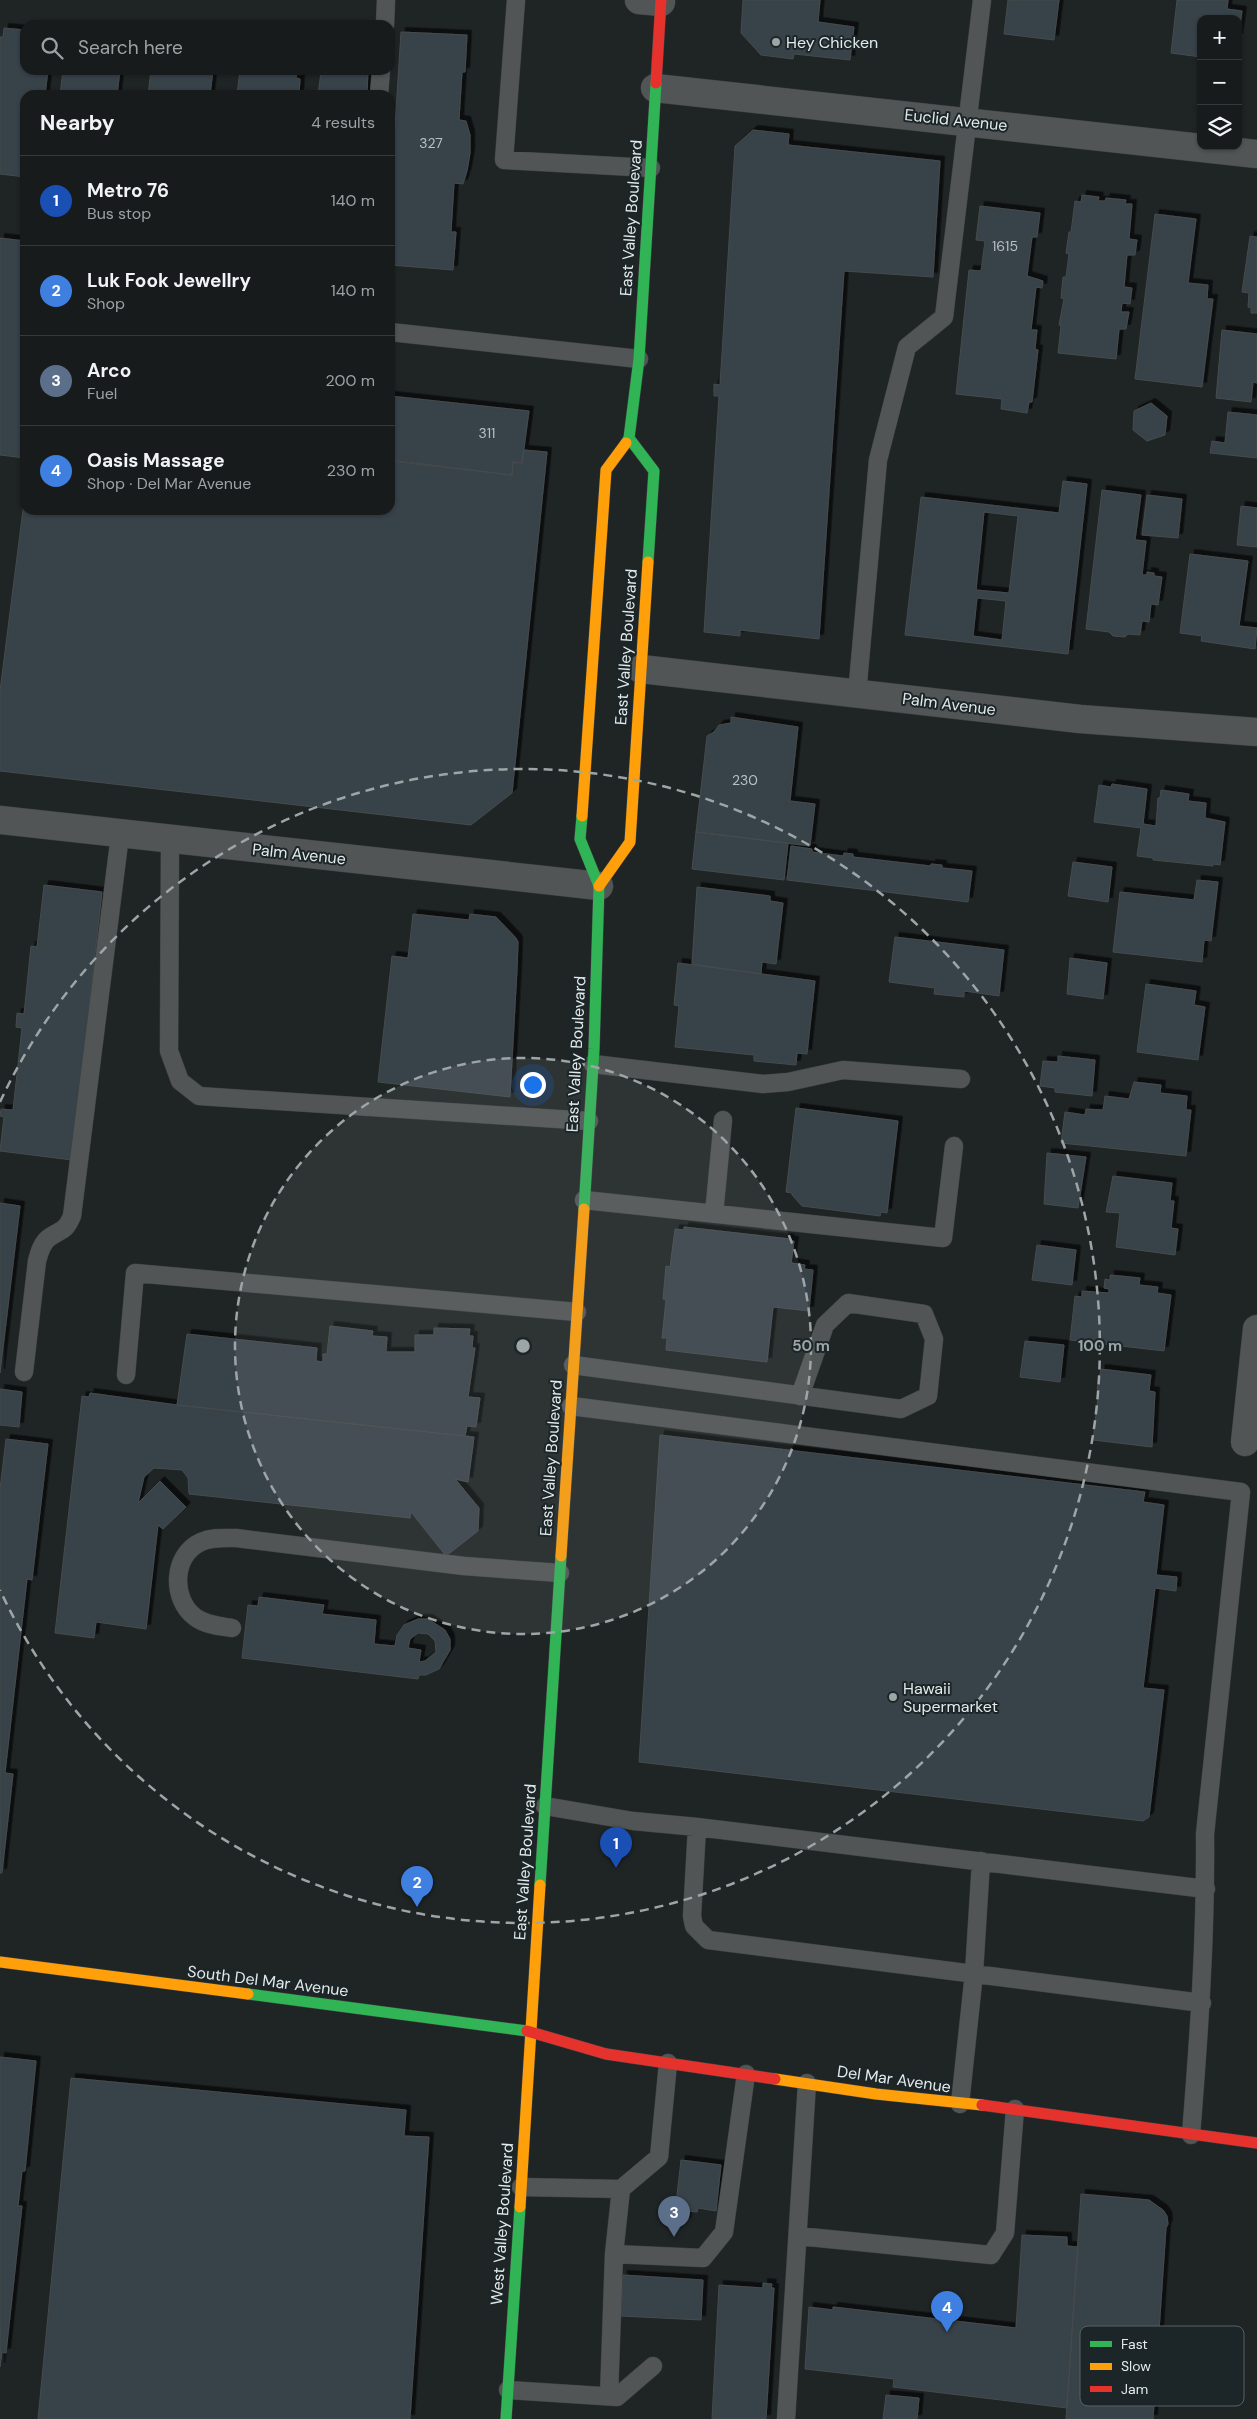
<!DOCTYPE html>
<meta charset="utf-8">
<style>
body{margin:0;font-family:"DM Sans",sans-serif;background:#202425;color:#f1f3f6}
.controls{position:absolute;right:15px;top:15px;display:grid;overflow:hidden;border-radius:10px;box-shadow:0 1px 4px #0004}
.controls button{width:45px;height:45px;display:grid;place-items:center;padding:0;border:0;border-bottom:1px solid #36393b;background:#171b1c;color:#f1f3f6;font:25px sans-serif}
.you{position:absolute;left:532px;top:1084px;width:18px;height:18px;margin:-12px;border:4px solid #fff;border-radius:50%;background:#1a73e8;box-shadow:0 0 0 8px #1a73e833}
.badge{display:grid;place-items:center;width:32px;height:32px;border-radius:50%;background:#0f766e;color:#fff;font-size:16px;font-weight:700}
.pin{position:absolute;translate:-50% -41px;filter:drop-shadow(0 1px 2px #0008)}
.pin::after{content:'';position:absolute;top:26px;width:18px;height:15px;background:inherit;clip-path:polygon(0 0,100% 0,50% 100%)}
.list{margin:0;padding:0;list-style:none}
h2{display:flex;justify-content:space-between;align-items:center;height:65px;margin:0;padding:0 20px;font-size:21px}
h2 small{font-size:16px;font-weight:400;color:#9ea1a3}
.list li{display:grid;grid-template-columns:32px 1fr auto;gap:15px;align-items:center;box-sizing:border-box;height:90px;padding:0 20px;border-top:1px solid #36393b}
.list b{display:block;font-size:19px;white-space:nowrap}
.list p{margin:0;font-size:16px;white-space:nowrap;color:#9ea1a3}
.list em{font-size:16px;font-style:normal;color:#9ea1a3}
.icon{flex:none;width:28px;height:28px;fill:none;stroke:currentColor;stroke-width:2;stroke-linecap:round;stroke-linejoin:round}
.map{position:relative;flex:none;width:1257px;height:2419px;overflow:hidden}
.search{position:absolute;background:#171b1c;box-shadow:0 1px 4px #0004;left:20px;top:20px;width:375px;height:55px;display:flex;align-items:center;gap:12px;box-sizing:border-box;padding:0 18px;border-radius:15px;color:#9ea1a3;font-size:19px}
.panel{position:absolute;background:#171b1c;box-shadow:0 1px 4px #0004;left:20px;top:90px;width:375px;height:425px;border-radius:15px}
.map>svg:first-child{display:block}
</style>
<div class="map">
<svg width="1257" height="2419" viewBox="0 0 1257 2419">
<defs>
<filter id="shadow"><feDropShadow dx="4.5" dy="-4.5" stdDeviation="0" flood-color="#0009"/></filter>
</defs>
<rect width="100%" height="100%" fill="#1f2425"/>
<path fill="#374248" stroke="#474b4d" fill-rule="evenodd" filter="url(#shadow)" d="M743,0H820L818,22L854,27L850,60L794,54L793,59L761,55L741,33Z
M1008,0H1059L1054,40L1004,34Z
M1177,0H1228L1227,9L1242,11L1238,38V19H1201V57L1171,53Z
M4,28L25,30V70H48L45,95H25V177L0,174V37H3Z
M401,32L467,35L465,72H462L459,120L466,121L470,135V153L467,171L463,184L454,183L451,232H456L453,270L390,265V205Z
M63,70H120L117,95H60Z
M151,70H213L210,95H148Z
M240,70H297L296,78L300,79L299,95H237Z
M319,70H368L367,95H318L321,72Z
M753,130L789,134L788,145L940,161L933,277L844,271L819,639L740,630V636L704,632L719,396H714V384L720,385L735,146Z
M1082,195L1099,197L1098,201H1105L1106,198L1126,200L1125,204H1132L1129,239L1137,240L1135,255H1127L1124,287L1132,288L1130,304L1122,303L1121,312H1129L1126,329H1119L1116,359L1058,353L1061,326L1059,325L1064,299L1061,298L1063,277H1066L1069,254L1066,253L1069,232H1071L1075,201L1081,202Z
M980,206L1040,213L1037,237H1032L1027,276L1043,281L1042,288L1036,287L1031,330H1037L1035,349L1038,350L1032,402H1029L1027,413L1001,409L1002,399L956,394L969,270L981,271L985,241L976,240Z
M1155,214L1196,219L1188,283L1208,285L1207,299H1213L1202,387L1135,379Z
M1250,236L1257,237V313H1251V308L1248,307L1249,293L1242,292Z
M0,238L25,241V458L0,455Z
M1222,330L1257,334V383L1253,382L1251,402L1216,398Z
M390,396L529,411L522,463L513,462L512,475L390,460Z
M1151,403L1167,416L1165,435L1147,441L1133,430L1134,411Z
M1228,412L1257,415V458L1210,453L1212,441L1225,443Z
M524,450L547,452L512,793L471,825L0,771V691L25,494V510H390V461L512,475L513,462L522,463Z
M1063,481L1087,484L1068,654L905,635L921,497L1059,513ZM984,512L1018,516L1009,593L976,590ZM977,598L1006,601L1002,640L973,636Z
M1102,490L1141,495L1135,540L1146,541L1142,575H1147V572L1154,573V576L1162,577L1158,605L1151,604L1149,622L1142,621L1140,635L1128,634L1125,637L1113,636L1109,632L1086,629Z
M1147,495L1182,499L1178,538L1142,535Z
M1241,506L1257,508V547L1237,545Z
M1190,554L1248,561L1239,626L1257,628L1255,649L1201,641L1202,636L1180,633Z
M731,717L798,727L790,801L815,804L810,846L696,832L707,736L714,732L719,725L731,723Z
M1112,784L1147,789L1143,824L1156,826L1158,798H1160L1161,790L1189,794L1188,801L1206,803L1205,818L1225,822L1220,865L1213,864V866L1153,860V858L1137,856L1141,828L1094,822L1099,785L1111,787Z
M696,832L788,843L784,880L692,869Z
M791,846L812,849V852L843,856L844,853L853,854V857L931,866V864L942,865V868L972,871L968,902L787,880Z
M1073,862L1112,867L1108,902L1068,896Z
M1197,880L1218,882L1211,941L1204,940L1202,962L1113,952L1120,892L1194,900Z
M44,885L102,892L72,1160L0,1151L4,1117L0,1116L1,1109L13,1110L22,1028L16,1027L17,1013L24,1014L31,946L37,947Z
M697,887L770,896V901L783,903L776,964L762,962L761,974L692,964Z
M413,914L469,920L470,914L496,917L516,938L518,942L517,970L510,1097L378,1082L392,956L408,958Z
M895,937L1004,950L999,996L964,991V997L934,994L935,988L889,982Z
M1070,958L1107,963L1103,999L1067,994Z
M678,963L815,981L807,1054L797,1053L796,1065L754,1061V1055L675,1047L679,1006L674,1005Z
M1146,984L1196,991L1194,1005L1205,1007L1198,1060L1137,1052Z
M1058,1056L1095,1060L1092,1096L1055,1092V1088L1040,1086L1043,1061L1058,1062Z
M1134,1082L1161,1085L1160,1093L1187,1096L1186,1110H1191L1186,1156L1061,1143L1065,1112L1085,1115L1086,1109L1103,1110L1105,1096L1129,1099Z
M796,1108L898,1121L887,1213L881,1212L880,1216L802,1206L792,1195V1193L786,1192Z
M1047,1153L1086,1157L1078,1208L1044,1204Z
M1113,1176L1172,1183L1170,1201H1174L1171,1228L1178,1229L1175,1255L1116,1247L1120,1213L1106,1212Z
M0,1203L20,1206L0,1373Z
M684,1227L790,1239V1241H794L791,1263L805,1265L804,1269L813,1270L809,1311L773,1307L767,1362L666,1350L667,1338H662L666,1300L663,1299L666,1266L670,1267L675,1229L684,1230Z
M1037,1245L1076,1250L1072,1285L1032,1280Z
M1110,1275L1140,1278L1139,1285L1158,1287L1157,1293L1171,1295L1164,1351L1070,1340L1075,1296L1082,1297V1291L1109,1293V1289L1104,1288L1105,1279L1110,1280Z
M330,1326L373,1331L372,1336L387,1337L386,1352H415V1335H434V1328L470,1329L469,1336H473L472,1348H475L468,1397L480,1398L476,1427L467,1426L465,1436L177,1405L187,1334L317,1348L316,1361L323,1362V1354H327Z
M1025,1341L1064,1345L1060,1382L1020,1377Z
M1101,1369L1151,1375L1149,1391L1155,1392L1152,1447L1093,1440L1099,1389H1097Z
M0,1389L22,1392L19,1427L0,1425Z
M90,1393L177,1405L474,1437L468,1482L455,1479L479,1508L478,1531L446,1556L411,1512L410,1518L189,1494L188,1478L182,1470L154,1468L144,1477L138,1503L160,1481L186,1507L163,1529L158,1525L146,1629L96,1622L94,1638L55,1633L82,1396L89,1397Z
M660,1435L1145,1492L1143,1502L1164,1505L1156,1575L1177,1577L1176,1591L1155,1588L1143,1688L1164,1690L1149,1817L1143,1821L639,1762Z
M6,1439L48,1444L32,1580L27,1579L5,1773L13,1774L2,1873H0V1489Z
M259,1597L324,1605L322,1614L376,1620L374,1644L395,1646L397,1635L404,1625L418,1619H428L445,1630L450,1639V1650L439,1669L426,1675H419L418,1679L242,1658L248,1605L258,1606ZM418,1633L428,1634L435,1641L436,1652L425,1661L419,1662L421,1650L408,1648L410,1639Z
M0,2057L36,2061L25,2171H22L18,2206H22L6,2353L2,2352L0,2367Z
M71,2078L406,2110L404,2136L429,2137L410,2419H38Z
M681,2160L721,2165L716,2211L698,2208L697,2212L687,2211L686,2222L674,2221Z
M1081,2194L1149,2200L1163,2210L1167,2216L1168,2224L1166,2228L1153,2419H1066Z
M1022,2235L1067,2237V2246L1078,2247L1067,2408L893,2387L894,2379L805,2369L809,2307L833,2310V2307L1016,2328Z
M623,2275L703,2280L701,2320L621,2316Z
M763,2283L772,2284L771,2288H774L766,2419H712L719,2285L763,2288Z
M886,2395L919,2398L917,2419H883Z"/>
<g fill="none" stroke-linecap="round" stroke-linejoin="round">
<defs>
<path id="lane" d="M516,0L504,160L651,168
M385,25L386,0
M379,95L381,70
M390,332L639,359
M857,694L878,460L907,347L944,317L982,0
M170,840L169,1051L180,1081L199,1096L589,1121
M593,1064L763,1084L788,1082L843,1070L961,1079
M584,1200L943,1238L954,1146
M714,1214L723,1120
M573,1365L901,1409L928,1396L934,1339L924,1314L848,1303L825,1325L800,1396
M24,1372L37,1261C39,1253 42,1242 50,1237C62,1229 65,1232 72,1216L120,835
M126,1375L135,1273L577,1312
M571,1406L1241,1492L1205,1834C1206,1935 1199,2035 1191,2135
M232,1628C220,1626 205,1625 195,1617C171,1599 172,1555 201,1542C212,1537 224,1538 236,1538L464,1566L560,1573
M545,1806L633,1821L697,1827L1206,1889
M697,1827L692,1916L694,1926L708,1940L1202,2003
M960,2104L974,1973L981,1861
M521,2187L621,2189L659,2157L668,2063
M621,2189L614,2254L703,2258L724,2232L746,2074
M798,2236L991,2255L1005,2233L1015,2109
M508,2390L617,2397L653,2366
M609,2396L614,2254
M786,2419L807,2083"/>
<path id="street" d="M639,0L661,2
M655,88L1257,154
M641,669L1080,719L1257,732
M0,820L599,886
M1245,1442L1257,1329"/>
<path id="fast" d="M629,438L654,471L648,562
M626,443L629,438L639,359L656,83
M582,816L580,839L599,886L594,1049L584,1209
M540,1885L561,1556
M248,1994L527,2031
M506,2419L520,2207"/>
<path id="slow" d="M582,816L606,470L626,443
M599,886L630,842L648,562
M561,1556L584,1209
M0,1962L248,1994
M775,2079L876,2094L982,2105
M520,2207L540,1885"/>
<path id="jam" d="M656,83L661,0
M527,2031L606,2054L775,2079
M982,2105L1257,2143"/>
</defs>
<use href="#lane" stroke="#3d4142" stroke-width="19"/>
<use href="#street" stroke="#3d4142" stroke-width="29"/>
<use href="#fast" stroke="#3d4142" stroke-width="12"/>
<use href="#slow" stroke="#3d4142" stroke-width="12"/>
<use href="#jam" stroke="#3d4142" stroke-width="12"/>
<use href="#lane" stroke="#515556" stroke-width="18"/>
<use href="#street" stroke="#515556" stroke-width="28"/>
<use href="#fast" stroke="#30b455" stroke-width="11"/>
<use href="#slow" stroke="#ff9f0a" stroke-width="11"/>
<use href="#jam" stroke="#e5322d" stroke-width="11"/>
</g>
<circle cx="523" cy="1346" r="288" fill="#9ea5a6" fill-opacity=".12"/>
<g fill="none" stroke="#9ea5a6" stroke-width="2.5" stroke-dasharray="9 6">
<circle cx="523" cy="1346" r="288"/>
<path d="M0 1102A577 577 0 1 1 0 1590"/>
</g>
<g fill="#9ea5a6" stroke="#1c2628" stroke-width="2">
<circle cx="776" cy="42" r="5"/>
<circle cx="893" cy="1697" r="5"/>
</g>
<g text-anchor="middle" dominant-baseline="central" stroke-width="4" stroke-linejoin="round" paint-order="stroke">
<g font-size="14" fill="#b8c0c2">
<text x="431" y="143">327</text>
<text x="1005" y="246">1615</text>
<text x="487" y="433">311</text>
<text x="745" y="780">230</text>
</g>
<g font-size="16" fill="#e3eaeb" stroke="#1c2628" text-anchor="start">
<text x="786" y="42">Hey Chicken</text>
<text x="903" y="1688">Hawaii<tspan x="903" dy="18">Supermarket</tspan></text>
</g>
<g font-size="16" fill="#e3eaeb" stroke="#1c2628">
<text transform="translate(956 120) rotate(6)">Euclid Avenue</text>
<text transform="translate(631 218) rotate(-86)">East Valley Boulevard</text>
<text transform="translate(626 647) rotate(-86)">East Valley Boulevard</text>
<text transform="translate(949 704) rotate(7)">Palm Avenue</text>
<text transform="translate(299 854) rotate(6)">Palm Avenue</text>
<text transform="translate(576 1054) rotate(-87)">East Valley Boulevard</text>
<text transform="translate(551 1458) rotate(-86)">East Valley Boulevard</text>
<text transform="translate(525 1862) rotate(-86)">East Valley Boulevard</text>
<text transform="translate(268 1981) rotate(7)">South Del Mar Avenue</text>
<text transform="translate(894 2079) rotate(8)">Del Mar Avenue</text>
<text transform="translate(502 2224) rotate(-86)">West Valley Boulevard</text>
</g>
</g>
<rect x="1080" y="2326" width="164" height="80" rx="8" fill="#1c2628" stroke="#586162" stroke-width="1"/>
<rect x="1090" y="2341" width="22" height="6" fill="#30b455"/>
<rect x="1090" y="2363" width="22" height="7" fill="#ff9f0a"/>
<rect x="1090" y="2386" width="22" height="6" fill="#e5322d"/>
<g font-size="14" fill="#e3eaeb">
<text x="1121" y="2349">Fast</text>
<text x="1121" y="2371">Slow</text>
<text x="1121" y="2394">Jam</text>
</g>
<circle cx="523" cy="1346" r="8" fill="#9ea5a6" stroke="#1c2628" stroke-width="2.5"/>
<g font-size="15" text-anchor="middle" font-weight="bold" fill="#9ea5a6" stroke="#1c2628" stroke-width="4" stroke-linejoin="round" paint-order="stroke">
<text x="811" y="1351">50 m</text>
<text x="1100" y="1351">100 m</text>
</g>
</svg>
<div class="controls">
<button>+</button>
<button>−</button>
<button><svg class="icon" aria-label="layers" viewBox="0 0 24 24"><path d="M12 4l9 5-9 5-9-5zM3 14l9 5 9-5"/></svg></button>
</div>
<div class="you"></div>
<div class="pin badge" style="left:616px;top:1868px;background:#1a4fb4">1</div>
<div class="pin badge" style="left:417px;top:1907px;background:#3f7fe0">2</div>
<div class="pin badge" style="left:674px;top:2237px;background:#5c6f8a">3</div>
<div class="pin badge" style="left:947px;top:2332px;background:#3f7fe0">4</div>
<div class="search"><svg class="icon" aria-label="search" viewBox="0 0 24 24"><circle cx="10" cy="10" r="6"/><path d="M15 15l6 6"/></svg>Search here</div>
<section class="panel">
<h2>Nearby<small>4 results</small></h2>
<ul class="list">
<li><span class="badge" style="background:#1a4fb4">1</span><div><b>Metro 76</b><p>Bus stop</p></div><em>140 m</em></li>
<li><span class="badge" style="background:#3f7fe0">2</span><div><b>Luk Fook Jewellry</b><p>Shop</p></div><em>140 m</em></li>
<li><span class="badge" style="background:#5c6f8a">3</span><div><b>Arco</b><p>Fuel</p></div><em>200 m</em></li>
<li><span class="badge" style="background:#3f7fe0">4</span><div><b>Oasis Massage</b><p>Shop · Del Mar Avenue</p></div><em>230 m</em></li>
</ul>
</section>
</div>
